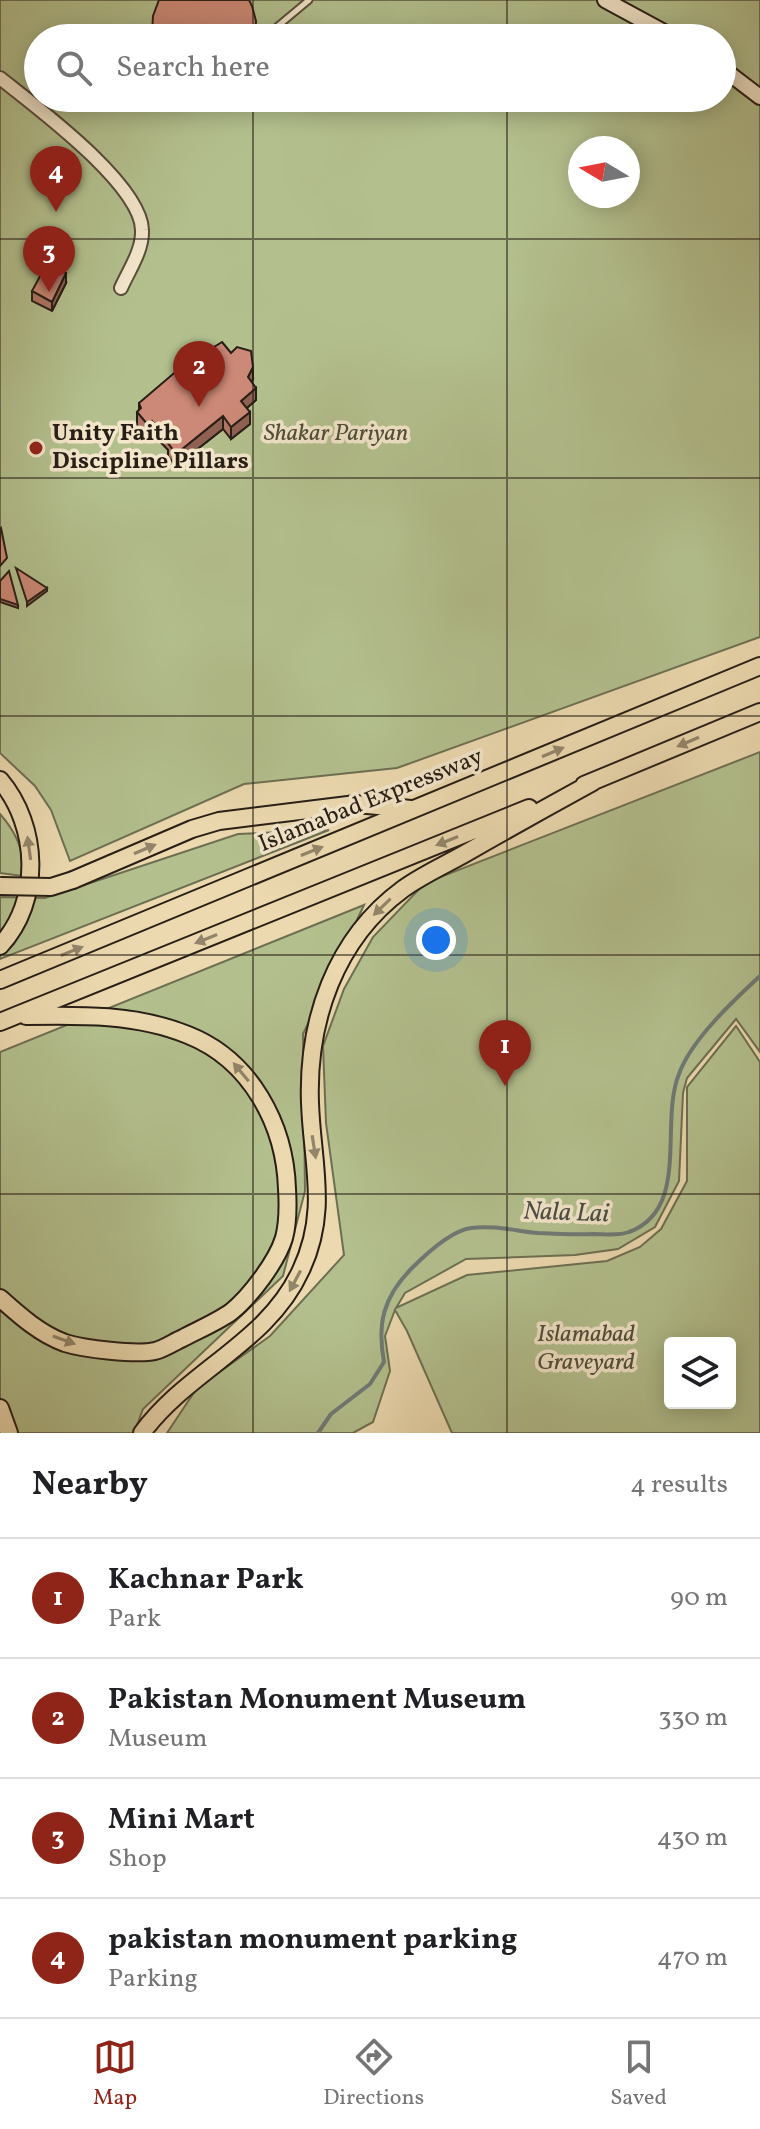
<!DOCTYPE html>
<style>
body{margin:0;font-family:Vollkorn,serif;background:#f6f6f6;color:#202124}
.controls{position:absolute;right:24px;bottom:24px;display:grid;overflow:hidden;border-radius:8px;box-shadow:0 4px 20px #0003}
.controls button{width:72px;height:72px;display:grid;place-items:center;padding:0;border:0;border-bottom:2px solid #e0e0e0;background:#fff;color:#202124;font:40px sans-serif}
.compass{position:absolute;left:568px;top:136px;width:72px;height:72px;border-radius:50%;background:#fff;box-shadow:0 4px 20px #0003;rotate:280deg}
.you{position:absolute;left:436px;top:940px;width:28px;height:28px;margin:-20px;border:6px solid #fff;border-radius:50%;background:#1a73e8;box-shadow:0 0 0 12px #1a73e833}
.badge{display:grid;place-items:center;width:52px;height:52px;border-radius:50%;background:#8f2418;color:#fff;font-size:26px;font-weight:700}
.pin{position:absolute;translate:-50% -66px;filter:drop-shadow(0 2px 4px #0008)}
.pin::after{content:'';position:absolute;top:42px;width:28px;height:24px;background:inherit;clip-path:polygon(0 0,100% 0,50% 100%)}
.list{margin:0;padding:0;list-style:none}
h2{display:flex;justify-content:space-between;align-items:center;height:104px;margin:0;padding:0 32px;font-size:34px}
h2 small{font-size:26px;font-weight:400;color:#757577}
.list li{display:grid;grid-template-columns:52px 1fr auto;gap:24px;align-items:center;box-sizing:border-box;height:120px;padding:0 32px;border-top:2px solid #e0e0e0}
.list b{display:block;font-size:30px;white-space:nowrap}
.list p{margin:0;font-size:26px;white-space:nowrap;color:#757577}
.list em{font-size:26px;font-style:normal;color:#757577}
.icon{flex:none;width:44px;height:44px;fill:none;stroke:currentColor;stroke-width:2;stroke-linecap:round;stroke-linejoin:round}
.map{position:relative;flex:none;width:760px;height:1433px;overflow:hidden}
.search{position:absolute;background:#fff;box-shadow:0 4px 20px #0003;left:24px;right:24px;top:24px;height:88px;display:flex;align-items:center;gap:20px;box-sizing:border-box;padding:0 28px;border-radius:44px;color:#757577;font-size:30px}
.sheet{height:584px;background:#fff}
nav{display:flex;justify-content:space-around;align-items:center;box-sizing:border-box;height:112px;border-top:2px solid #e0e0e0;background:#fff;font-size:22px;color:#757577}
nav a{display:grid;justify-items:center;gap:4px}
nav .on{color:#8f2418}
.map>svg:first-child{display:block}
</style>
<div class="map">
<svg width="760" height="1433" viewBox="0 0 760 1433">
<rect width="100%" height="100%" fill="#ecd9af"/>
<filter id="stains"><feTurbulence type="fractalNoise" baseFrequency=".0025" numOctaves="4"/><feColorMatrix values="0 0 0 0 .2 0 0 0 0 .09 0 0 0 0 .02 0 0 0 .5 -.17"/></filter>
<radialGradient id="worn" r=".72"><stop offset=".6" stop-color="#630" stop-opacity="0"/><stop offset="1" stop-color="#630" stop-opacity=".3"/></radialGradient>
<path fill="#b3c08e" stroke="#6d6f52" stroke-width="2" fill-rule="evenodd" d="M0,0H760V637L397,768L244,784L70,861L51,810L35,786L0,753ZM38,38H722V98H38ZM580,148H628V196H580Z
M760,752V1052L736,1019L687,1078L683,1093L679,1181L655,1227L618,1249L575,1255L466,1259L405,1293L396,1308L467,1275L607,1261L640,1247L661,1229L687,1181V1087L736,1026L760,1062V1433H452L407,1331L395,1310L385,1336L390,1371L373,1422L353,1433H167L197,1388L270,1336L344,1255L326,1123L323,1046L344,989L373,937L425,883ZM670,1343H730V1403H670Z
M0,814C15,831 26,853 22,876L0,873Z
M329,830L0,959V897L45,898L238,834Z
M364,905L303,1034L305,1191L283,1276L143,1409L134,1433H0V1052Z"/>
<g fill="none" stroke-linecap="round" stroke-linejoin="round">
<path stroke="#6f7a77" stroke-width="4" d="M318,1433L331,1414L370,1384L384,1362C377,1324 383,1297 412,1268C426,1254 450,1231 471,1228C494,1225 516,1231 538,1233C556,1234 575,1235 593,1234C604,1234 619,1236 629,1232C691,1209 659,1123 679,1074C691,1040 734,1000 760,976"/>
<defs>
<path id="service" d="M266,36L309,0"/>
<path id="tertiary" d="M0,78C35,106 141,184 142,230C143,250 129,270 121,288"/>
<path id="secondary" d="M605,0L675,38
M722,68L760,97"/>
<path id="trunk" d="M0,780C39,826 42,901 0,946
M584,785L760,712
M73,880L192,829L219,821L356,804L411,809
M0,980L760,666
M0,1022L529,808
M0,1298C19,1315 40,1334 65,1343C84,1349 136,1355 155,1351C164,1349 174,1342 183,1338C198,1330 217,1322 231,1312C250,1297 277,1261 284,1238C288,1223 288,1205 287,1189C285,1125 251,1060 188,1035C137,1014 81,1015 26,1016
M0,1408L9,1433
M142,1433C188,1370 268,1343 301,1270C329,1211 312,1163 310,1103C307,1021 335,939 403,889C422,875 445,865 466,853C508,829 551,805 593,782"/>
</defs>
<use href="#service" stroke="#584d3c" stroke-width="9"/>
<use href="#tertiary" stroke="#584d3c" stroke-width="16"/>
<use href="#secondary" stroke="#271e16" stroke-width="18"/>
<use href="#trunk" stroke="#271e16" stroke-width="20"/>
<use href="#service" stroke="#f3e6cb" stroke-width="5"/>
<use href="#tertiary" stroke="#f3e6cb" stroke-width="12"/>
<use href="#secondary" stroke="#f3e6cb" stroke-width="14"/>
<use href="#trunk" stroke="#ecd9af" stroke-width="16"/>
<defs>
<path id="trunk-bridge" d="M0,886L51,887L73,880"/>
</defs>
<use href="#trunk-bridge" stroke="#271e16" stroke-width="20" stroke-linecap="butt"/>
<use href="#trunk-bridge" stroke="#ecd9af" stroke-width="16"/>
</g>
<path fill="#b07666" stroke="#271e16" stroke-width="2" d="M66,283L52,311L32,301V291Z
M253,379L252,382L256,400L247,408L250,424L231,439L223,429L176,466L168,456V450L152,433L148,437L137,425V412L139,410V403Z
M0,581L18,605V608L0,602Z"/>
<path fill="#906053" stroke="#271e16" stroke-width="2" d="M66,273V283L52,311V302Z
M253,367V379L248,389V377Z
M256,388V400L241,413V401Z
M250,412V424L231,439V427Z
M223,416V429L176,466V454Z
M152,421V433L148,437V425Z
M47,588V591L27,606V602Z"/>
<path fill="#cd8977" stroke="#271e16" stroke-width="2" d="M159,0H249L252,6L256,21L255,38H154L152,33L153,16Z
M47,263L66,273L52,302L32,291Z
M222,342L231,353L237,347L251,351L253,367L248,377L256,388L241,401L250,412L231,427L223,416L176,454L168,443L169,439L152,421L148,425L137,412L141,408L139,403L207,345L214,347Z
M1,528L7,558L0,566V529Z
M16,568L47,588L27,602Z
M9,571L18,605L0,599V581Z"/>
<defs><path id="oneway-solid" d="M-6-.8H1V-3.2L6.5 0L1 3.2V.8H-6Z" transform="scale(2)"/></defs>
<g fill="#93856a">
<use href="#oneway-solid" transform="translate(688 742) rotate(157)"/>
<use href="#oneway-solid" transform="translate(553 752) rotate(-23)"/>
<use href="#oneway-solid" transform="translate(447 841) rotate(158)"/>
<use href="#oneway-solid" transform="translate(29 848) rotate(-98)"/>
<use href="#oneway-solid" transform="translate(145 849) rotate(-23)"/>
<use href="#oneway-solid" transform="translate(312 851) rotate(-22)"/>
<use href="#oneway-solid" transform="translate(382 907) rotate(136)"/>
<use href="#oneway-solid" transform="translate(206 939) rotate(158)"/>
<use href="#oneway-solid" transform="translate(72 951) rotate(-22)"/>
<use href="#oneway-solid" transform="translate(241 1072) rotate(-130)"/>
<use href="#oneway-solid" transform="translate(314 1147) rotate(81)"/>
<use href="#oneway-solid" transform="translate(295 1281) rotate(118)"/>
<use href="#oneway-solid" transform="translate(64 1340) rotate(20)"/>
</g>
<path fill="none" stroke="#271e16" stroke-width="2" stroke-opacity="0.55" d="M253,0V38M507,0V38M253,98V1433M507,98V1433M0,239H760M0,478H760M0,716H760M0,955H760M0,1194H760"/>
<circle fill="#8f2418" stroke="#f3e6cb" stroke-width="3" cx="36" cy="448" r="8"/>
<g text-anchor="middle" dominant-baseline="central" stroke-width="7" stroke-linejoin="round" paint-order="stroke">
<g font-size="24" font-weight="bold" fill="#271e16" stroke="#f3e6cb" text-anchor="start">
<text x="52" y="434">Unity Faith<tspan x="52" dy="28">Discipline Pillars</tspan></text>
</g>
<g font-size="24" font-style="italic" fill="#514f3a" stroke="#f3e6cb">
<text x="336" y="434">Shakar Pariyan</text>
<text x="586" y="1335">Islamabad<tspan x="586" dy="28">Graveyard</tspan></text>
</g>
<g font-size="24" fill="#271e16" stroke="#f3e6cb">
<text transform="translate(371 801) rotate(-22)">Islamabad Expressway</text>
</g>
<g font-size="26" font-style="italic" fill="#4b4c46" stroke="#f3e6cb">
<text transform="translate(566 1213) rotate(2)">Nala Lai</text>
</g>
</g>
<rect width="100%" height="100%" filter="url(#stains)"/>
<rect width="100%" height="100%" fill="url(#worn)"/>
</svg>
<div class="controls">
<button><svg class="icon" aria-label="layers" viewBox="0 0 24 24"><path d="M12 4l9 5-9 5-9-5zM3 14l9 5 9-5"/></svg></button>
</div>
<svg class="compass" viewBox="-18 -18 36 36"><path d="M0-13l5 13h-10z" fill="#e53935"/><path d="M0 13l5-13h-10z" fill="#757577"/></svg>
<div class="you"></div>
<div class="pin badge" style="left:505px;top:1086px">1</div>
<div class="pin badge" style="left:199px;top:407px">2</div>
<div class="pin badge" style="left:49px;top:292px">3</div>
<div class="pin badge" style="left:56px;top:212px">4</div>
<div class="search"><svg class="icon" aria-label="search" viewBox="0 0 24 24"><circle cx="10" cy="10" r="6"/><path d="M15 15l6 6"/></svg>Search here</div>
</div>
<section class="sheet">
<h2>Nearby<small>4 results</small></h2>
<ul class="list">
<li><span class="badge">1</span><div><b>Kachnar Park</b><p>Park</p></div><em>90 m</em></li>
<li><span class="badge">2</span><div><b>Pakistan Monument Museum</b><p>Museum</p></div><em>330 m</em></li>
<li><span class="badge">3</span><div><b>Mini Mart</b><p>Shop</p></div><em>430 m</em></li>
<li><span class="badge">4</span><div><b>pakistan monument parking</b><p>Parking</p></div><em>470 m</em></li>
</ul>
</section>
<nav>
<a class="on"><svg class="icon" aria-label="map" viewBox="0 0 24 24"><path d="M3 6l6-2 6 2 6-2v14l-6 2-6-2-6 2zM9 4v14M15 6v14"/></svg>Map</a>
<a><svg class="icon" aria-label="directions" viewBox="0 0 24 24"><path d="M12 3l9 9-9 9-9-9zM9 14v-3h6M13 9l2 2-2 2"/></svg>Directions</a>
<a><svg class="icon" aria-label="saved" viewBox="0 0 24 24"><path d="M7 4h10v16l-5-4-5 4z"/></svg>Saved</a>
</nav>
